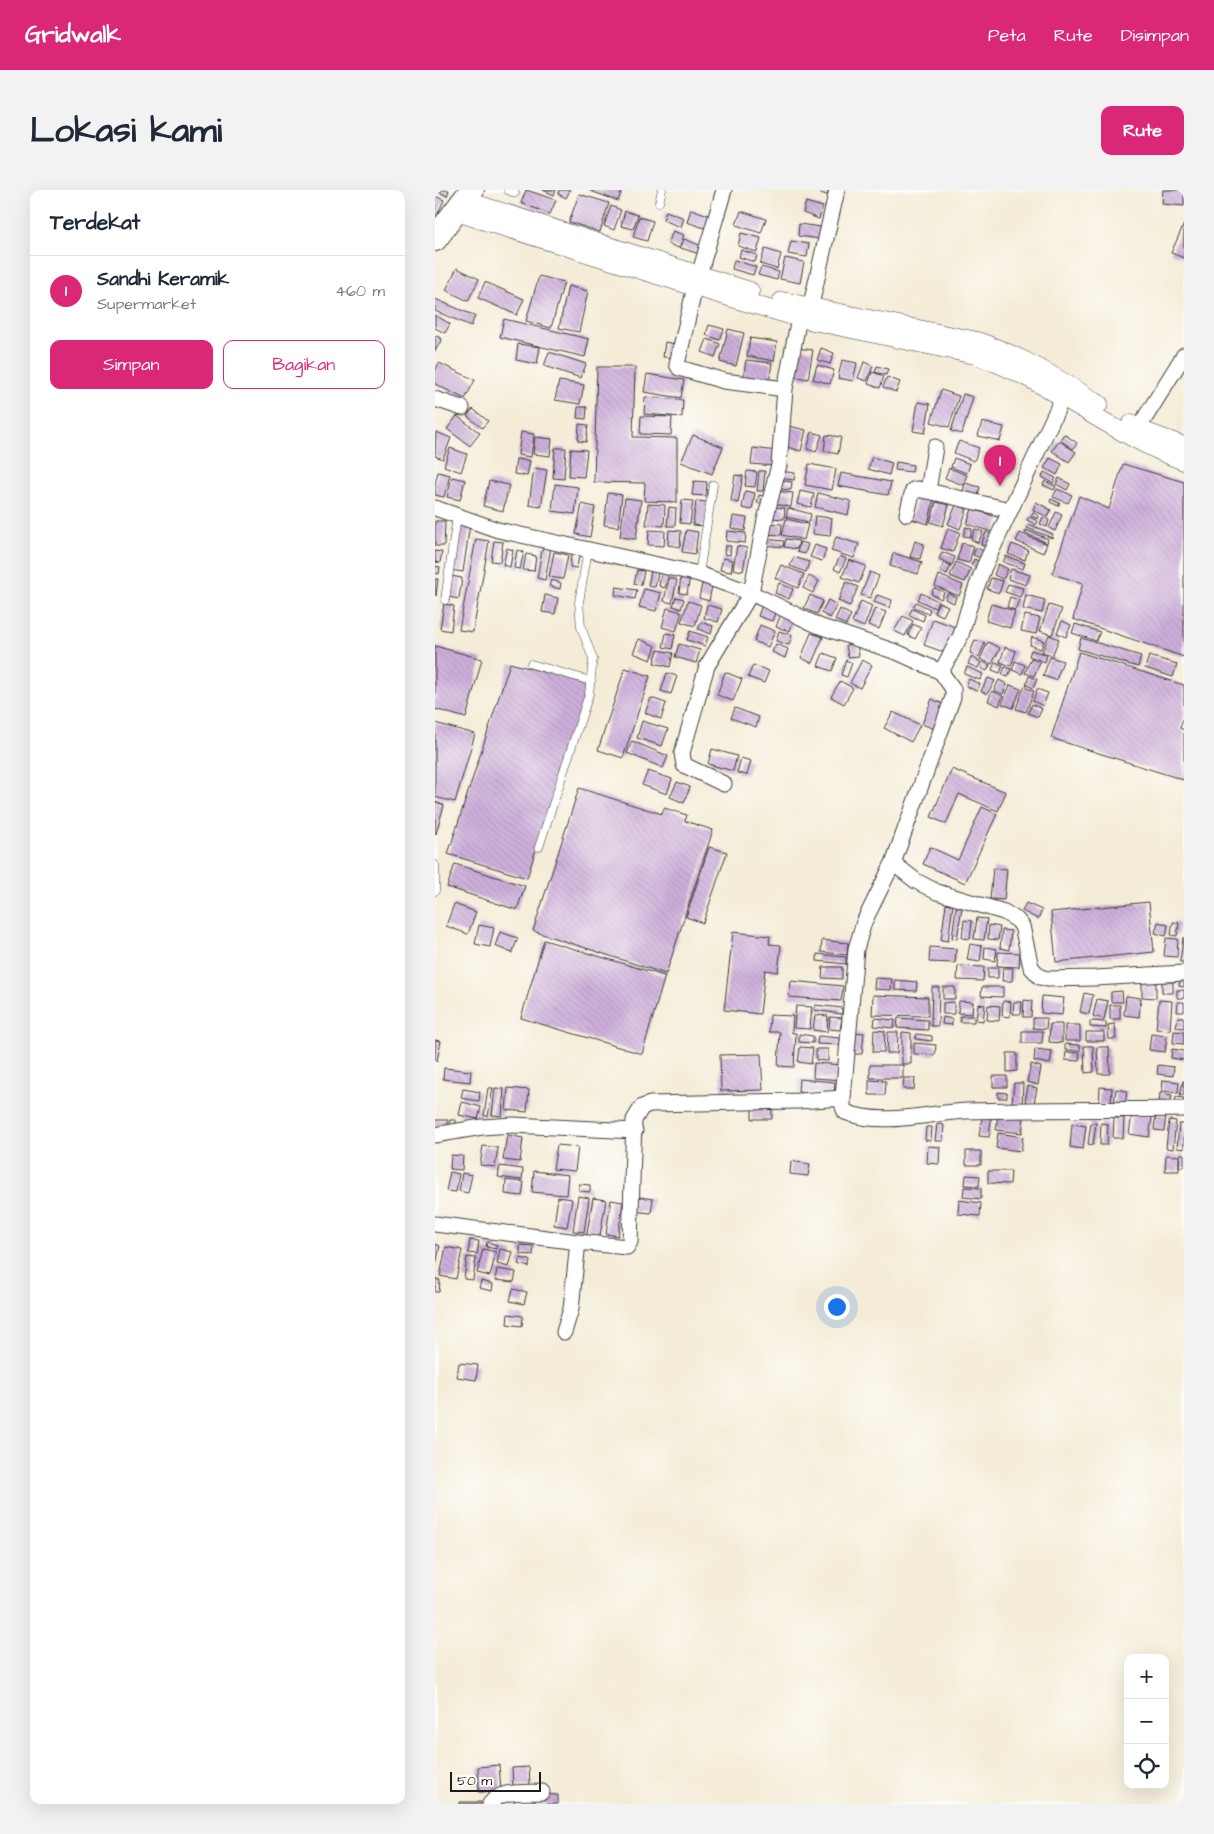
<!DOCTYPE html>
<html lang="id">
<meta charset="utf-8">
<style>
body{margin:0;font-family:"Architects Daughter",sans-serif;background:#f2f2f3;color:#1f2937}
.controls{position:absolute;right:15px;bottom:15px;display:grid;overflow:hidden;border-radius:10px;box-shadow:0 5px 20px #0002}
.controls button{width:45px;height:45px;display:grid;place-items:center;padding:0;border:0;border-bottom:1px solid #e0e1e3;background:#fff;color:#1f2937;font:25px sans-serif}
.scale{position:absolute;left:15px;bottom:12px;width:91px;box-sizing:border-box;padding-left:5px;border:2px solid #1c1c1c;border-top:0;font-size:14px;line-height:18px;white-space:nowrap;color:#1c1c1c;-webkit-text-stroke:4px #fdfcf7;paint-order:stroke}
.you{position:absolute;left:401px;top:1116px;width:18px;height:18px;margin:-12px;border:4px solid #fff;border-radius:50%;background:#1a73e8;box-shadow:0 0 0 8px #1a73e833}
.badge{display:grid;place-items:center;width:32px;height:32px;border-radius:50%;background:#db2777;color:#fff;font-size:16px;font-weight:700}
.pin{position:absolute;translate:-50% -41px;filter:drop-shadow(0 1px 2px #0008)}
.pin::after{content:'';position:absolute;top:26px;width:18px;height:15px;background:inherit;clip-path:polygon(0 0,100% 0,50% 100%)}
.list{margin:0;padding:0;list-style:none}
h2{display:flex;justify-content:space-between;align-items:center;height:65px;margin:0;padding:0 20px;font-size:21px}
h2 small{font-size:16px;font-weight:400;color:#747a83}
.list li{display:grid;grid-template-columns:32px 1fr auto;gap:15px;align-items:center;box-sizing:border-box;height:70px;padding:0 20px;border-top:1px solid #e0e1e3}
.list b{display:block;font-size:19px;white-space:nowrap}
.list p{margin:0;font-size:16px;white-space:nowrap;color:#747a83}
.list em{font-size:16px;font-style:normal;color:#747a83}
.actions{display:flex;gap:10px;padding:15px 20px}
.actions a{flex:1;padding:11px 0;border:1px solid #db2777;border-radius:10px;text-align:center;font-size:18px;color:#db2777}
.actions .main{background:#db2777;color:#fff}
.icon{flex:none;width:28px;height:28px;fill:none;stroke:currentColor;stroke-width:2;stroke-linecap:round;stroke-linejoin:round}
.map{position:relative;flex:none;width:749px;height:1614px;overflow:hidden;border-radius:10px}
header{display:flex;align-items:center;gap:30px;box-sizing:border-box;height:70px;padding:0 25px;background:#db2777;color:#fff}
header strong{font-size:24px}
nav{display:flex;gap:28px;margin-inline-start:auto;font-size:18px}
.intro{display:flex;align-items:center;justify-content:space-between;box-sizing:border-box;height:120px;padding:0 30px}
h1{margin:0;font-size:35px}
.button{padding:12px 22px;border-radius:10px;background:#db2777;color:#fff;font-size:18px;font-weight:700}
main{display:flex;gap:30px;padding:0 30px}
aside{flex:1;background:#fff;border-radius:10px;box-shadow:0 5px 20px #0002}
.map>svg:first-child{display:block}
</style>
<header>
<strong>Gridwalk</strong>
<nav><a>Peta</a><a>Rute</a><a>Disimpan</a></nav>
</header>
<div class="intro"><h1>Lokasi kami</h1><a class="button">Rute</a></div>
<main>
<aside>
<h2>Terdekat<small></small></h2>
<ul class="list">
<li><span class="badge">1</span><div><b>Sandhi Keramik</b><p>Supermarket</p></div><em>460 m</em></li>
</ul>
<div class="actions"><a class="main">Simpan</a><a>Bagikan</a></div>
</aside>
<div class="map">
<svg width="749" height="1614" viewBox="0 0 749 1614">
<defs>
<pattern id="building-back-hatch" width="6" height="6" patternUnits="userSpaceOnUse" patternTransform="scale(1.25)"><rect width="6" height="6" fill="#ceafdb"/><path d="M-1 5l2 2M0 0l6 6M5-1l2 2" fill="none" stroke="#b096bb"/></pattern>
</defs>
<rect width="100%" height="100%" fill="#fdfcf7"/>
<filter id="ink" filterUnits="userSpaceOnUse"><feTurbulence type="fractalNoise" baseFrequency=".02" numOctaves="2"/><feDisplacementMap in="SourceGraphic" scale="10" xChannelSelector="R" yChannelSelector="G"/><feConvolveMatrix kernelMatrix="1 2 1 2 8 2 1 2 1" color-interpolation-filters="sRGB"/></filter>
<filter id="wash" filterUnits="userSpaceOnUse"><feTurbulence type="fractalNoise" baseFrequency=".0096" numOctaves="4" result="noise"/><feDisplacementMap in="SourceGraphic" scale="20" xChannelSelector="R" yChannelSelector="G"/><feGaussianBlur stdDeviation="1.12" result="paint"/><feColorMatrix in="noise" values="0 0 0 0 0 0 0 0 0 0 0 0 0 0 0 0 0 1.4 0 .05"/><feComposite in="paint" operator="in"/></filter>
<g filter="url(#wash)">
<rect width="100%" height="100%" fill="#f4ecd7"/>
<g id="blocks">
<path fill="url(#building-back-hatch)" d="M0,0H14L12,6Z
M91,0L121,10L115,24L86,13Z
M108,0H121L119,5Z
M124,0H135L131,8L123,4Z
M153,0H187L183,11Z
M383,0H397L395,6L382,2Z
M728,0H749V16L727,14Z
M144,4L174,13L165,42L134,32Z
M0,6L9,10L0,30Z
M371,12L388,17L384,29L368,23Z
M176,16L186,20L179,40L169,36Z
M256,19L279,27L275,40L252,32Z
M190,21L203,25L198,39L186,36Z
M231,21L249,28L246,37L228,30Z
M306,21L331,29L326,43L301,35Z
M204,27L218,31L212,51L198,47Z
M364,34L386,37L385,49L363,46Z
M749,34V68L736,63Z
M238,41L249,45L244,58L233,54Z
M306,43L326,48L322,62L303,56Z
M249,49L267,56L264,64L246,58Z
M356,51L374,54L372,67L353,64Z
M330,59L346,64L342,79L325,74Z
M306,60L322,65L320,72L304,67Z
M350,68L369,72L365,93L345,89Z
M299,70L321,77L318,85L297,79Z
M326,77L344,82L342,90L323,85Z
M22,78L44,89L33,111L11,100Z
M104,86L129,92L116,138L91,131Z
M50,92L89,109L82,125L43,108Z
M133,96L153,101L144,142L124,138Z
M0,109L40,126L36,136L0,121Z
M0,125L15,134L10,143L0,138Z
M69,129L154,149L150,167L65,147Z
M274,135L289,139L285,150L271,145Z
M293,139L309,143L301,176L285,172Z
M0,145L7,149L0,161Z
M315,148L342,152L339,171L312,166Z
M272,149L285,154L280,167L267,162Z
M230,152L240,154L238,168L228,167Z
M83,154L105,157L102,174L81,170Z
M362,158L378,160L373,189L357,186Z
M386,158L399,163L395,174L382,170Z
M114,162L151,174L146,188L109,176Z
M311,170L337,173L334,192L308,189Z
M407,170L422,173L418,191L403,188Z
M429,172L438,176L432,191L423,188Z
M4,173L40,190L30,209L0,194V181Z
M382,175L399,180L395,194L378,189Z
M442,176L453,179L451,185L440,182Z
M162,177H200L198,247L242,248V312L209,311L210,293L159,292Z
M437,182L449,186L445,198L433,194Z
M212,184L249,190L246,208L209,202Z
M452,187L465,192L461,202L448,197Z
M124,191L149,195L145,214L120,210Z
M506,200L524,206L514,237L496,232Z
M528,204L538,207L527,244L516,241Z
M210,207L248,210L247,227L209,224Z
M483,212L495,214L490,243L478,241Z
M143,217H152L151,229L142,228Z
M38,219L53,231L47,238L32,226Z
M22,226L45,243L35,256L12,239Z
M206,226L237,227L236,245L205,244Z
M547,232L569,237L565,251L543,246Z
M144,234L153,235L151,252L143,251Z
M354,236L371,240L366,261L349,256Z
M1,242L16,248L8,269L0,266Z
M86,242L99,244L96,267L83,265Z
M377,242L387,245L381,262L372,259Z
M629,244L642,253L638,259L625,250Z
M258,245L288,257L277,284L246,272Z
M391,245L406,247L403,264L389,261Z
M100,247L117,249L115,266L98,264Z
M524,251L544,258L539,271L519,263Z
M624,251L641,262L634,272L617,261Z
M15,258L32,264L26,282L9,276Z
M120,258H131L129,289L118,288Z
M318,258L342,261L340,276L316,274Z
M136,259L152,260L149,287L134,286Z
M437,267L457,273L454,285L433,279Z
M519,268L535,274L532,283L516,277Z
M615,268L627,274L622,285L609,278Z
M81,269L95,271L92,286L79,284Z
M461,272L478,275L477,282L460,280Z
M374,274L401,279L397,300L370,295Z
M688,274L749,292V467L638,429L648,393L617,384L644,306L674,319Z
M99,278L112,280L106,317L94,315Z
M514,278L532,285L528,295L510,288Z
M312,281L322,282L320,297L310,296Z
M324,281H330L328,301H322Z
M344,281L360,283L359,290L343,288Z
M3,282L15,285L9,307L0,305V294Z
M609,282L621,288L618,293L607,287Z
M406,283L456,292L453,305L403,296Z
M300,285L308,286L303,313L296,311Z
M17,287L30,290L25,310L12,307Z
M624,288L635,294L632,300L621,294Z
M343,290L357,292L356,300L343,299Z
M54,291L74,295L68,321L48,316Z
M259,291L272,292L271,306L257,305Z
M610,291L621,296L619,300L608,295Z
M530,293L545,297L542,309L527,305Z
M120,294L143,297L140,324L117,321Z
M622,299L637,305L633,313L618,307Z
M310,301L320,303L317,320L307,318Z
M342,301L358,303L356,317L340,314Z
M365,301L379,304L376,317L362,314Z
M173,303L187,305L183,337L169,335Z
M383,303L416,311L413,325L380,317Z
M324,305L331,306L330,314L322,313Z
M483,305L499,309L493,334L476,329Z
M190,308L206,310L201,349L185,347Z
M616,309L625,313L623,316L615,312Z
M247,310L258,311L255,334L245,333Z
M261,311L273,312L270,336L258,335Z
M501,312L514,315L508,336L495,332Z
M601,312L616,320L613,327L598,320Z
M147,314L160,317L155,347L141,344Z
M213,314L230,315L229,336L211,335Z
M521,315L532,319L525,339L513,334Z
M234,317L241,318L240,336H232Z
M335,317L350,318L349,329L335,328Z
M353,318L376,324L374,332L351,327Z
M537,319L565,328L560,343L532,334Z
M598,322L604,326L603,329L596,326Z
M621,322L627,325L620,341L614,338Z
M298,326L312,328L310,341L296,338Z
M380,326L397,328L395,346L378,344Z
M594,327L603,331L601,335L592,330Z
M608,327L614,330L612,337L605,334Z
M351,329L373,334L369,350L347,345Z
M0,331H10L9,356H0Z
M22,332L35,334L28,382L15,380Z
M330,333L347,334L346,345L329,344Z
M594,334L618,344L617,348L592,338Z
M531,337L537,339L535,347L528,346Z
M513,338L525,342L518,362L506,358Z
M540,339L548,342L543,353L536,349Z
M214,340L230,341L229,356L213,355Z
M234,340L246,341L245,357L233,355Z
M251,340L263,342L260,364L247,362Z
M591,340L613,349L612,353L590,343Z
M292,341L311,343L310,353L291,351Z
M551,342L560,346L556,358L546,355Z
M585,343L612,354L608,363L581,351Z
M401,347L424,354L419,368L396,361Z
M41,349L54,351L38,442L24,440Z
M329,349L349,351L348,357L328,355Z
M351,349L364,351L362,359L349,357Z
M59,351L68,352L65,372L56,371Z
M480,351L489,354L485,369L475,367Z
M365,352L373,354L370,364L362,362Z
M527,353L539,356L534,373L522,370Z
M577,354L593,360L590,370L573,364Z
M108,355L116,357L110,390L102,388Z
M380,355L391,359L387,371L375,367Z
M290,356H296L295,365L289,364Z
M302,356L312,358L308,381L298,379Z
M72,358L78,360L75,377L68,375Z
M541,358L552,362L549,369L538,365Z
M82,360L89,362L85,379L79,378Z
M0,361L7,362L5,373L0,372Z
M119,362L133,365L128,389L114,387Z
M507,362L520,367L517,375L504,369Z
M458,363L487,372L483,384L455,376Z
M91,364L101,366L99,381L88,380Z
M136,364L144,365L142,378L135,377Z
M405,366L411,369L405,382L399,379Z
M571,366L590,373L588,379L568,372Z
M359,367L374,372L371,382L355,376Z
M288,368L298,370L296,382L285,380Z
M539,369L548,373L546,379L536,375Z
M414,370L431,376L424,393L407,387Z
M521,372L536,379L530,392L515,386Z
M509,373L516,376L512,384L505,381Z
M563,374L573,379L568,389L559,385Z
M346,375L369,384L363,398L340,388Z
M0,376L5,377L4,384L0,383Z
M217,377L224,378L220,397L213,396Z
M576,379L595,385L591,395L573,389Z
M202,380L209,381L206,395L199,394Z
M227,381L234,383L230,398L224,396Z
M435,382L444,386L435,408L426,405Z
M246,385L255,386L252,404L244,403Z
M504,385L528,395L524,406L500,396Z
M16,386L27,388L24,409L13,407Z
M374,386L384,391L378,403L368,398Z
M234,388L242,390L237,413L229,411Z
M556,388L568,391L564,403L552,399Z
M0,389H3L1,406L0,405Z
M116,390L126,393L125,399L114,396Z
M411,392L423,397L415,416L403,411Z
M344,393L358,399L354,409L340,403Z
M267,394L277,396L274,411L264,408Z
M573,394L588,398L585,407L570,402Z
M181,397L202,400L200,409L180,405Z
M499,398L509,402L506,409L496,404Z
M209,399L226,403L221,421L204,417Z
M486,403L503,411L500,418L483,410Z
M513,403L521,407L519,413L510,409Z
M110,405L123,408L120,424L107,422Z
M375,405L388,411L382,424L369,418Z
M442,405L457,410L455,418L439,412Z
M591,405L610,410L607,423L588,419Z
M241,407L249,409L246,419L238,416Z
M575,407L584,410L580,420L572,417Z
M393,410L402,415L395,428L386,423Z
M253,411L266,415L260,436L246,432Z
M426,411L437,416L429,437L417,432Z
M481,412L495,419L493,424L478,417Z
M504,412L513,416L508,426L499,422Z
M9,414L19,416L16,441L5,439Z
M556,414L580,421L575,438L551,431Z
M272,415L287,419L283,432L269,428Z
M327,415L341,420L337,431L323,426Z
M614,415L627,419L617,445L605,441Z
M232,418L247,422L241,441L227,437Z
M440,418L451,422L444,439L433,435Z
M405,419L416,425L411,435L400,430Z
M477,419L490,425L488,431L474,425Z
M346,424L359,428L355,441L341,437Z
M590,425L605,428L601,444L586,441Z
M468,426L478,431L470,446L459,441Z
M498,429L523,438L514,464L489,455Z
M627,431L636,435L631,447L622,443Z
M266,432L278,436L276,444L263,439Z
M478,434L486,438L480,449L473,445Z
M640,434L665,442L661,451L637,443Z
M325,435L340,441L333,457L319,451Z
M255,441L273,447L270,456L252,450Z
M344,441L357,445L354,455L341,451Z
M231,443L240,445L237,459L228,457Z
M376,443L388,447L377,473L366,468Z
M614,445L624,449L617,466L607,462Z
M597,447L609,451L606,459L595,455Z
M646,448L706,466L703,477L643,459Z
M204,449L221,456L216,470L198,463Z
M540,450L550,453L544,467L535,463Z
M553,452L565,458L557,474L545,469Z
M244,454L265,460L261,473L240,467Z
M341,454L353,459L350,468L337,462Z
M422,454L424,466L413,467L411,455Z
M0,456L47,469L31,528L0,519Z
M570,457L581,461L576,476L565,472Z
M223,460L238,463L235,477L219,473Z
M596,460L612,465L610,472L594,466Z
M644,462L749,495V527L745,538L749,540V590L616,548Z
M388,463L402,468L397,481L383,476Z
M714,466L742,474L738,487L710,478Z
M536,467L546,472L543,478L533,474Z
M615,467L628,471L621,490L608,486Z
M596,468L605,472L599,486L590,483Z
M411,470L417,473L412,487L406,485Z
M427,470L437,475L425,498L415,493Z
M580,471L590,475L587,484L577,480Z
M548,472L555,475L552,481L546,478Z
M560,472L568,475L565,483L557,480Z
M75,473L153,494L92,688L13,664Z
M318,475L334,481L329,493L313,487Z
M532,477L548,484L545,490L529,484Z
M570,477L576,479L573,487L567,485Z
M190,478L215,486L188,568L163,560Z
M290,482L307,489L298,511L282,505Z
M232,483L242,486L236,504L226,501Z
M594,486L602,489L598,498L591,495Z
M553,488L560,491L552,504L546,501Z
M534,489L545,494L542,501L531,496Z
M564,490L572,494L568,504L559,500Z
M405,491L418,498L409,514L396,507Z
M575,495L586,499L578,518L567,514Z
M589,497L599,501L591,522L581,519Z
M602,499L613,503L608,516L598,511Z
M557,501L568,506L564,516L553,511Z
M216,508L231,513L226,529L210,523Z
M497,509L512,516L502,540L487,534Z
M597,514L607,519L603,527L593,523Z
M300,518L324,527L321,537L296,528Z
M458,522L485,535L476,552L449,538Z
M207,531L233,539L227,556L202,548Z
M0,533L40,544L20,612L0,607Z
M197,551L233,566L228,578L192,563Z
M277,559L302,566L298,581L273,574Z
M306,568L316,571L312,585L302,583Z
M517,579L571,602L563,621L524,604L511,634L496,627Z
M213,581L237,589L232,604L207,595Z
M242,592L255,597L249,613L235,607Z
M144,598L227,624L229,618L252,625L250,631L278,640L231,784L98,741Z
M0,612L9,615L1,644L0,643Z
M547,617L562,624L530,693L488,674L495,657L523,670Z
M274,657L292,662L268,733L251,727Z
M20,674L90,696L82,720L12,697Z
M558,678L572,679L569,710L555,709Z
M714,712L719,762L621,772L616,722Z
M591,713L607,720L603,729L587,721Z
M19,714L41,722L33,744L11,736Z
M511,714L518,715L513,751L506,750Z
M521,717H527L522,749L517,748Z
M542,728L552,729L549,750L539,749Z
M529,730L537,731L535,749L527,748Z
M723,732L733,735L731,746L720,743Z
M738,732L744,733L742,746L736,745Z
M44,735L59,738L55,757L40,754Z
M554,735L565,737L563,750L553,749Z
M567,740L576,741L574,760L565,758Z
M65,742L83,748L77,763L60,756Z
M298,742L335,746L334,754L346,755L343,782L330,780L325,824L289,820Z
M731,748L743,749L742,767L729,766Z
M748,748H749V772H745Z
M109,750L230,786L207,864L86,828Z
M387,750L413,753L412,765L386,762Z
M535,754L547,756L545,772L532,770Z
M495,757L521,759L520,773L494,772Z
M550,757L562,759L560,771L549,769Z
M563,762L585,763L584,777L562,776Z
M382,764L411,767V774L382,771Z
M523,776L549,777L548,791L522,790Z
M388,777H407V789L387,788Z
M553,778H563V788H553Z
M568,778H578L577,791H567Z
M440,788L457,789L456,800L439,799Z
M745,788H749V797L744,796Z
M460,790L482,792L481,801L460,800Z
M356,791L408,796L406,811L354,807Z
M707,792H721V808L707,807Z
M727,792H738V803H727Z
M497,797H504L503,836H496Z
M508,797H520V809H508Z
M547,797H568V807L546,806Z
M742,800H749V808H742Z
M687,801L688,812H676V802Z
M649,803L658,805L654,824L645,822Z
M438,805L493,807V826L437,825Z
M607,806L629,808L627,825L606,823Z
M691,806L706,808L704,827L689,825Z
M662,809L673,811L669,829L658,826Z
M589,810L597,811L596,827H588Z
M724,810L737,811L735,840L721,839Z
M524,811L538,812L537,824L523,823Z
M568,811L576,812L575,827L567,826Z
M519,812V824H508V813Z
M579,812H587L586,824H578Z
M743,812H749V822H742Z
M543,814L550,815L548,831L541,830Z
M380,815L407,818V824L379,820Z
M553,815L565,816L564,831L552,830Z
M675,815H685V829H675Z
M361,816L377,817L375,839L359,838Z
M335,825L358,826L357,843H361L359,877L343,876L345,842H334Z
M380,825L393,826L392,842L378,840Z
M525,826H539V832H525Z
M395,827L407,828L405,840L394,839Z
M508,827L517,829V835L507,834Z
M743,827L749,828V838L741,837Z
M440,828L460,830L459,838L439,836Z
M463,828L493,830V840L462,838Z
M598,828H612L611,839L598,838Z
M655,831L671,832V838L655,837Z
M615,834H627V853L614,852Z
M680,834L681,849H674L673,835Z
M630,835H645V851H630Z
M439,840L450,841L449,862H438Z
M587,841H608L607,853H587Z
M739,841L749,842V854L738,853Z
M417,842L429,843L427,864H416Z
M453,842H463L462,863H452Z
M467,842L476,843V874H467Z
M651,842H669V851H651Z
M364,844L378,846V853L364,852Z
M481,844L497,846V851L480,849Z
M716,844L732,846L730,862L714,860Z
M383,846L405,848V855L382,854Z
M0,850L6,851L2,871H0Z
M479,853L501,855L500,865L479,864Z
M630,854L645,855V861L630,860Z
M649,856H658L659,882L650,883Z
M365,857L378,858L376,874L363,872Z
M662,857H674L675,884H663Z
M381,859H393V871L381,870Z
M600,859L617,861L615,874L599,871Z
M737,859L749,861V870L736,868Z
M631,862L645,863L644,871L630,870Z
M572,863H582V881L572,882Z
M326,864L328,900L286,901L285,865Z
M379,873L408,875L407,890L378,888Z
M596,874L606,877L603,895L592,892Z
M435,875H468V888H435Z
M723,875L739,877L738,886L722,884Z
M9,878L36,881L35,892L8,889Z
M558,886H572V897H558Z
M469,888H480L479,899H468Z
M364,889L400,892L399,905L363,902Z
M434,890L451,891L450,905H434Z
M728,890L744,892L743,903L727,901Z
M748,891H749V905H745Z
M579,893H588L587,913L577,912Z
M593,896L602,898L599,913L590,912Z
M665,897L677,898L676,915L664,914Z
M53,898H58L53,926H49Z
M60,898L69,899L67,926L57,925Z
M73,898L94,900L92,922L71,920Z
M28,899L45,902L44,911L26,908Z
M681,899L692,901L690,915L679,914Z
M563,902L572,903V908H563Z
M725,903L737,905L735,914L724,913Z
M741,907L749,908V915L740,913Z
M27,912L46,917L43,929L24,925Z
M317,915H337V929H317Z
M563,924L589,927L587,943L561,940Z
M697,924L717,927L714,947L694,944Z
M721,924L731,925L729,941L719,940Z
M547,928L556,929L554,947L544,946Z
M679,928H689L688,948H678Z
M0,930H13L12,943H0Z
M15,930H21V941H15Z
M734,930L741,931L738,959L731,958Z
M656,933H661L658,955L653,954Z
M666,933L673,934L672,955H665Z
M502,934L509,935L508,951H500Z
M637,934L651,936L648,959L635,957Z
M744,934H749V959L742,958Z
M491,937H497L496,951L490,950Z
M563,943L588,947L586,961L561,958Z
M72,945L88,948L85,972L68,970Z
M122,955L143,957L140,981L118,979Z
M48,956L63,958L60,977L45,975Z
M493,956L505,957L504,974L492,973Z
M531,961H546V975H531Z
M745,964H749V977H744Z
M16,965L28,966L27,980L15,979Z
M731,965L744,966V981H730Z
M356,971L375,974L373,986L355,984Z
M65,976L88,979L87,990L63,987Z
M99,981L133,985L131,1005L97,1002Z
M553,981H576L575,994L553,993Z
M15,982L24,984L21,1002L11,1001Z
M27,983L37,985L33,1003L24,1001Z
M531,985L545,986L544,996L530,995Z
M71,990L89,992L87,1006L70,1004Z
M144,994L155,995V1002L144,1001Z
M529,997L546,998V1009L528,1007Z
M143,1006L154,1008L149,1042L138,1041Z
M199,1006L218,1009L216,1023L197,1021Z
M123,1007L137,1009L132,1037L119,1035Z
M158,1008L171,1010L164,1051L151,1049Z
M176,1010L188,1012L183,1046L171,1044Z
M524,1010L546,1013L545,1026L523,1024Z
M35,1050L44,1051L42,1064L33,1063Z
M52,1052L62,1055L61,1059L51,1057Z
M0,1054L5,1056L1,1074H0Z
M85,1055L99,1056L98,1065L85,1064Z
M11,1057L27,1060L21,1089L5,1086Z
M48,1059L61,1062L55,1086L42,1083Z
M65,1059L78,1062L74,1077L62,1074Z
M32,1067L41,1068L38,1090L29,1089Z
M85,1068L95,1070L94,1077L83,1074Z
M62,1079L81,1082L79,1092L60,1090Z
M0,1089L5,1090L4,1102H0Z
M46,1091L58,1094L57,1101L44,1098Z
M78,1099L92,1102L89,1114L75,1111Z
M73,1124L88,1126L87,1136L72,1134Z
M24,1173L43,1175L41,1190L22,1187Z
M64,1575L66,1601L44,1602L43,1577Z
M94,1577L95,1595L78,1596L77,1578Z
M80,1604L123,1605V1614H79Z
M25,1612H46V1614H25Z"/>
</g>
</g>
<g filter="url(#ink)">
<use href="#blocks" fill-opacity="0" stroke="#3c3b38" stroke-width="1"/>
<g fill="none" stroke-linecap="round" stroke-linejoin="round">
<defs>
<path id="service" d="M73,0L80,3
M224,12L227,0
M264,384L278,295
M10,410L22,326
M96,474L156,491
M104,657L154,504L158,469L146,437L144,412L153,360
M0,675V701"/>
<path id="minor" d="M264,85L289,0
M260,97L242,174L244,178L289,191L350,199
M373,128L402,0
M632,198L549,377L533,420L526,445L506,482L518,499V507L458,673L481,691L502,702L569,722L582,730L587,736L596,777L605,787L613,789L660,788L749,783
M0,209L27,218
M703,239L749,165
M493,301L575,320
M0,318L63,340L264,384L316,403L384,436L464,463L506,482
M472,324L478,300L481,299L493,301L500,257
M289,594L249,575L247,563L272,476L316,403L330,330L344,275L350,199L364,128
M408,908V917L410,922C448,937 492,923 531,921C604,919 676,920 749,919
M0,945L47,937L78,935L200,941
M0,1034L143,1052L192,1057L195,1052L199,930L207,917L215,914L363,911L408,908L421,759L429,732L458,673
M129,1142L136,1119L143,1052
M55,1614C66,1599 90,1603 107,1602"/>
<path id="tertiary" d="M29,10L315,101
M21,22L260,97L364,128L540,165C615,190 675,244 749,271
M347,111L542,151C585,165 626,190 664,214
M696,234L703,239L749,256"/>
<path id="trunk" d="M0,49L37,0"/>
</defs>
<use href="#service" stroke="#3c3b38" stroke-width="9"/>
<use href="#minor" stroke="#3c3b38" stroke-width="17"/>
<use href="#tertiary" stroke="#3c3b38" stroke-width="19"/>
<use href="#trunk" stroke="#3c3b38" stroke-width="26"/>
<use href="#service" stroke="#fff" stroke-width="8"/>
<use href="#minor" stroke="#fff" stroke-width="15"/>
<use href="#tertiary" stroke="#fff" stroke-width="18"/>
<use href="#trunk" stroke="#fff" stroke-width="24"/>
</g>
</g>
</svg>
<div class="controls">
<button>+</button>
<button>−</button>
<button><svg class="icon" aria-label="locate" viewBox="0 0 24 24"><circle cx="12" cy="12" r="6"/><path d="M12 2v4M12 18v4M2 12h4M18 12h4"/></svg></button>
</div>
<div class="scale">50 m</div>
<div class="you"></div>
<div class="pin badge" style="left:565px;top:296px">1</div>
</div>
</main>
